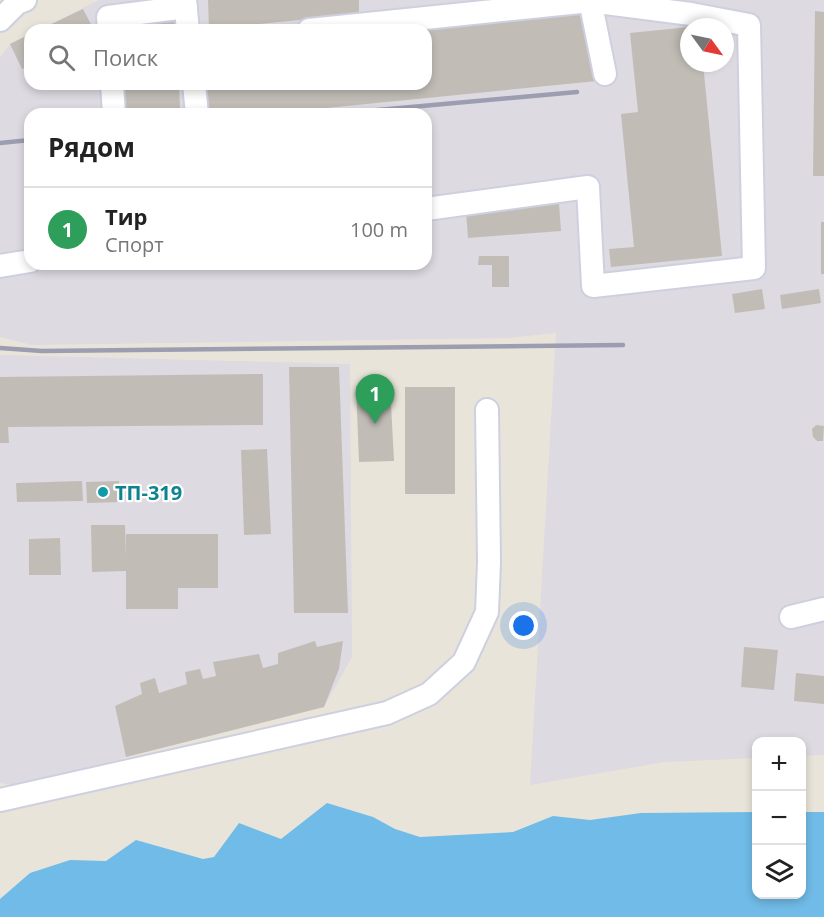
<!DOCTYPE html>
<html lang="ru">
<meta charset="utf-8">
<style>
body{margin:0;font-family:"Open Sans",sans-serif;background:#f6f6f6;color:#222}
.controls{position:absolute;right:18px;bottom:18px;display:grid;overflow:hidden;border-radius:12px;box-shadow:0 3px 9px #0003}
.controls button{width:54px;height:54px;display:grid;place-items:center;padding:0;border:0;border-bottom:2px solid #e0e0e0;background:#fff;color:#222;font:30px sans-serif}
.compass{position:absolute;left:680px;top:18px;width:54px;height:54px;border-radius:50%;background:#fff;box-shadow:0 3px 9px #0003;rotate:123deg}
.you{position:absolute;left:524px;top:626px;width:21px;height:21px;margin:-15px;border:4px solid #fff;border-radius:50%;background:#1a73e8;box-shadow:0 0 0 9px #1a73e833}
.badge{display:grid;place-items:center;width:39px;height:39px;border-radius:50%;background:#b45309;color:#fff;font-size:20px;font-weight:700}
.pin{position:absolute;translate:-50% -50px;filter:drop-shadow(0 2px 3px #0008)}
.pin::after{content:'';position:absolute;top:32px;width:21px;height:18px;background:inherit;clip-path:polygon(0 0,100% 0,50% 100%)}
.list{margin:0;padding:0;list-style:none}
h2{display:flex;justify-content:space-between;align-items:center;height:78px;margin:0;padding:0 24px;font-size:26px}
h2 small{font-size:20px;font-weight:400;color:#767676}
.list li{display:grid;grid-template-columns:39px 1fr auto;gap:18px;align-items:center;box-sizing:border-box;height:84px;padding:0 24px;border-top:2px solid #e0e0e0}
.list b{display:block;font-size:22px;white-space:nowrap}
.list p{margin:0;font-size:20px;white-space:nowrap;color:#767676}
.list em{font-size:20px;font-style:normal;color:#767676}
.icon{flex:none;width:33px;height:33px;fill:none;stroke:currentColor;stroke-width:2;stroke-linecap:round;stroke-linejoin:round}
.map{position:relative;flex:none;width:824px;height:917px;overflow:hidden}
.search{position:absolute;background:#fff;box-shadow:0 3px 9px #0003;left:24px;top:24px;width:408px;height:66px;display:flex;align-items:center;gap:15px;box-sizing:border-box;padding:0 21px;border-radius:18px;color:#767676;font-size:22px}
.panel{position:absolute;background:#fff;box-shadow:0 3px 9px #0003;left:24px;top:108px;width:408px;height:162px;border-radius:18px}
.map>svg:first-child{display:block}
</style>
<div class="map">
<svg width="824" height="917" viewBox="0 0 824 917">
<rect width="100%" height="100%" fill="#e9e4d9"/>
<path fill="#dddae1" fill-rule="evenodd" d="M99,0H824V755L802,756V742H756V758L665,762L530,785L556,333L508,338L32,345L0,337V58L10,44L30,34V84H426V30H39ZM689,27H725V63H689ZM30,114H426V264H30Z
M0,355L350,364L352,657L324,707L126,757L46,783L12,785L0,783Z"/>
<path fill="#70bbe7" d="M327,803L373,817L395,829L420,837L513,832L553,816L590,820L641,813L756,812V894H802V812H824V917H0V899L30,873L70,860L106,861L136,840L203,859L214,857L239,823L281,839Z"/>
<path fill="#c1bdb6" d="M208,0H359V14L209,29Z
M83,9L94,30H39Z
M815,11L824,12V176H813Z
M590,13L597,81L266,114H203L200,84H426V30Z
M176,22V30H120V25Z
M689,27V63H703L722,256L611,267L609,249L634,247L621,114L638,112L630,33Z
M30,34V65L22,69L10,44Z
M124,84H179L180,108L125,112Z
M559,203L561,231L468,238L466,211Z
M821,222H824V274H821Z
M479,256H509V287H492V265H478Z
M762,289L765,309L735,313L732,294Z
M819,289L821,303L782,309L780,295Z
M289,367H339L348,613H294Z
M263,374V425L8,427L9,443H0V377Z
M390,385L394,461L359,462L356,386Z
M405,387H455V494H405Z
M816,425L824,426L823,441H817L813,437L812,429Z
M267,449L271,534L244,535L241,450Z
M82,481L83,501L17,502L16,483Z
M119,481L120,502L87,503L86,482Z
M91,525H125L126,556V534H218V588H178V609H126V571L92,572Z
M60,538L61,575H29V539Z
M315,641L317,647L343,641L339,669L324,707L126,757L115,706L142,694L140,683L155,678L159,693L187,684L185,672L200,669L203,679L216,676L213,662L259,654L263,668L278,664V653Z
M744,647L778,650L774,690L741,687Z
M796,673L824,676V704L794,701Z"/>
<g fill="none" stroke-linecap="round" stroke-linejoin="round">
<defs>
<path id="minor" d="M185,0L188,30
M590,0L605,74
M0,20L17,3L25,0
M109,30L108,17L186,7
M309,30L590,1L691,14L749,25L754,268L593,286L588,187L426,209
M112,84L114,114
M194,84L197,114
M0,266L30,261
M791,617L824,609
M0,800L387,713L429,694L464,662L487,612L489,562L487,410"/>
</defs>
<use href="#minor" stroke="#ced0e0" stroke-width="26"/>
<use href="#minor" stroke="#fff" stroke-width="22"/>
<path stroke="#9c9db1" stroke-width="4.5" d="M334,114L577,92
M0,143L30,140
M0,348L42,351L623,345"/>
</g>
<circle fill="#0f9aa8" stroke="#fff" stroke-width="2" cx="103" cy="492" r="6"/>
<g text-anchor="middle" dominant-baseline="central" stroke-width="4.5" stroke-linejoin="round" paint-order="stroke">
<g font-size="20" font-weight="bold" fill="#0d838f" stroke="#fff" text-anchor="start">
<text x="115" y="492">ТП-319</text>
</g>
</g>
</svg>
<div class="controls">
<button>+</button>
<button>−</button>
<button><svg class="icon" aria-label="layers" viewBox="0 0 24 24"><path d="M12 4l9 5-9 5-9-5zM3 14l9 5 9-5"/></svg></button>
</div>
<svg class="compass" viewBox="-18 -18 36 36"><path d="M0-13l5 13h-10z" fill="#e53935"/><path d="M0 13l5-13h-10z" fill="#767676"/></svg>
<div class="you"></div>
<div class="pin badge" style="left:375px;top:424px;background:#2e9e5b">1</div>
<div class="search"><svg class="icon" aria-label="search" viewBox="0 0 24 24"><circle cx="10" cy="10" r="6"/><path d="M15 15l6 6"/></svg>Поиск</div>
<section class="panel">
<h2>Рядом<small></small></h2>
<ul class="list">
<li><span class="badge" style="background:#2e9e5b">1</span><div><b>Тир</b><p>Спорт</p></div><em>100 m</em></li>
</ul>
</section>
</div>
